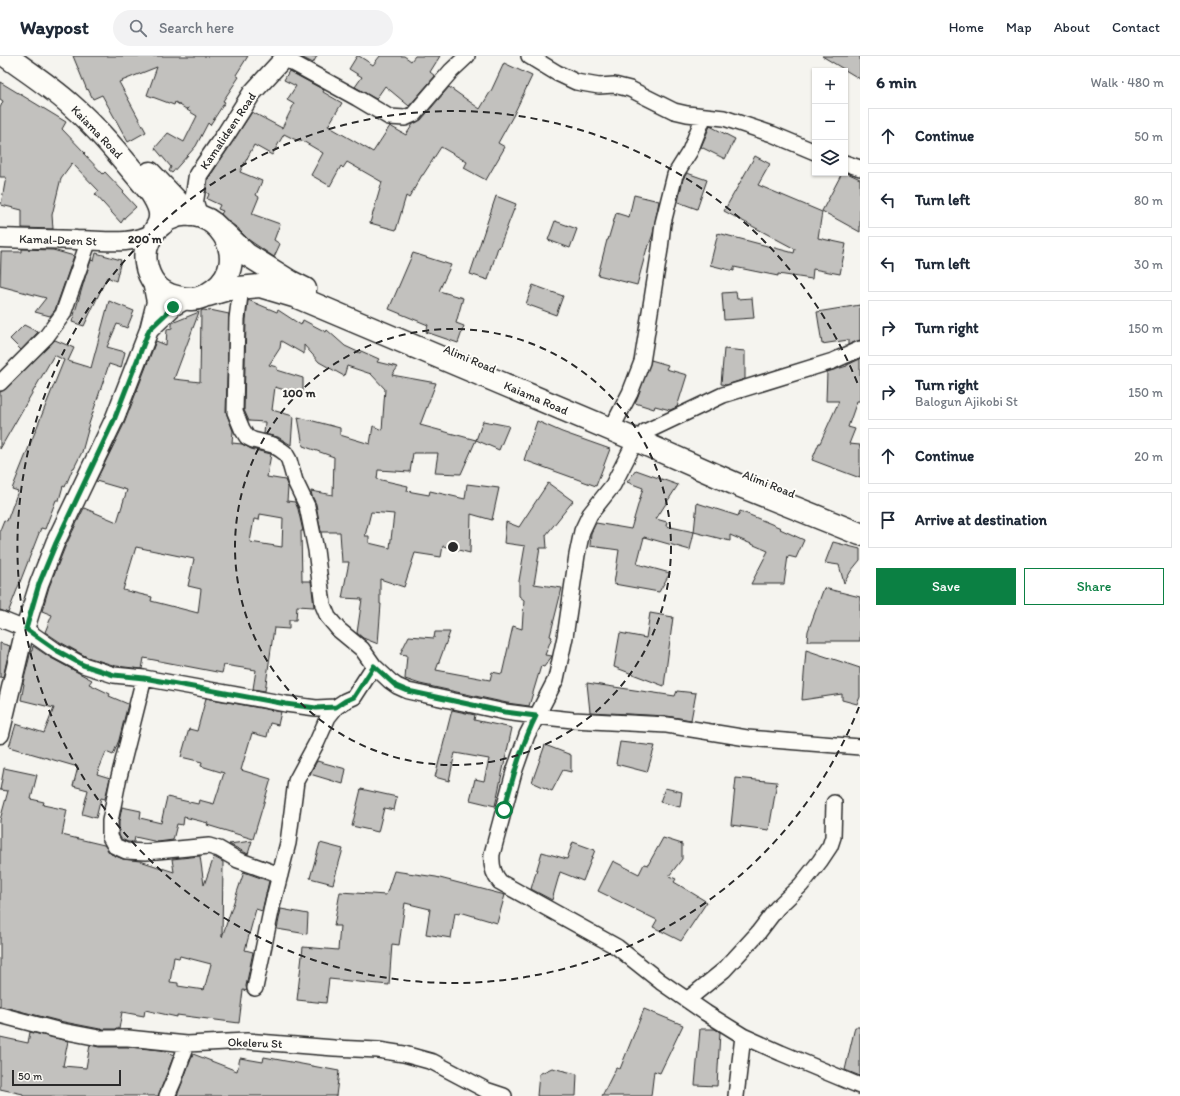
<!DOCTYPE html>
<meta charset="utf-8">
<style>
body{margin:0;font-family:Itim,sans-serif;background:#f2f2f3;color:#1f2937}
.controls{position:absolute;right:12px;top:12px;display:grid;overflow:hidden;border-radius:0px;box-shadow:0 1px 3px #0004}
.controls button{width:36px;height:36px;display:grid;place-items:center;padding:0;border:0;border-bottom:1px solid #e0e1e3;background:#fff;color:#1f2937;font:20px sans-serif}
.scale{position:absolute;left:12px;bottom:10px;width:109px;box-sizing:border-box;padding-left:4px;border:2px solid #2b2b2b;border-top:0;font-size:11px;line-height:14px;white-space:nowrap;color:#2b2b2b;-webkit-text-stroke:3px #fdfcf7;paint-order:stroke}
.stop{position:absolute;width:12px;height:12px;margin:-9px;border:3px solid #0b8043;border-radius:50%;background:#fff}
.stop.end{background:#0b8043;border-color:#fff;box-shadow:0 1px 4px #0008}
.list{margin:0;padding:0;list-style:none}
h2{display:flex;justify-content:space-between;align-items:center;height:52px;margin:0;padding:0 16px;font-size:17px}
h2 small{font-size:13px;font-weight:400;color:#747a83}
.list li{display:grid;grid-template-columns:26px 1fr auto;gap:12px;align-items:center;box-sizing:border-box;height:56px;margin:0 8px 8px;padding:0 8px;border:1px solid #e0e1e3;border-radius:0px}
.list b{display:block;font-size:15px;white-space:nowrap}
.list p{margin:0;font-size:13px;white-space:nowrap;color:#747a83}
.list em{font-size:13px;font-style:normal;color:#747a83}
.actions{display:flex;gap:8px;padding:12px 16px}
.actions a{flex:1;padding:9px 0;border:1px solid #0b8043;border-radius:0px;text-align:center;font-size:14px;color:#0b8043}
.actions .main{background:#0b8043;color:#fff}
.icon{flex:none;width:22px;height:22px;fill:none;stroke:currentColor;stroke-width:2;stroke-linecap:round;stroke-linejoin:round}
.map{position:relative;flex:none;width:860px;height:1040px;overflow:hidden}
header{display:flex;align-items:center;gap:24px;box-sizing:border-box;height:56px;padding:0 20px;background:#fff;border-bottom:1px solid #e0e1e3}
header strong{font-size:19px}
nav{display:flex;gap:22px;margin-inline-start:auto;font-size:14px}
.search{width:280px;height:36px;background:#f2f2f3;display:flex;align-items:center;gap:10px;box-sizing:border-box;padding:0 14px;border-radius:22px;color:#747a83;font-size:15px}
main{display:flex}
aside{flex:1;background:#fff}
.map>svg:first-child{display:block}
</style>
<header>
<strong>Waypost</strong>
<div class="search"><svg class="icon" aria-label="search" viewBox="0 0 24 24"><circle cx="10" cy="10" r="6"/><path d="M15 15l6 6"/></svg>Search here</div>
<nav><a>Home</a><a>Map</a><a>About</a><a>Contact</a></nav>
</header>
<main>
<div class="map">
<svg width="860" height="1040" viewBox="0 0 860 1040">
<rect width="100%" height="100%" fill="#f5f4ef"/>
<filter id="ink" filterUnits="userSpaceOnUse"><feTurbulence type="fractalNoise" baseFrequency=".025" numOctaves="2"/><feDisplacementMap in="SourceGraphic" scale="8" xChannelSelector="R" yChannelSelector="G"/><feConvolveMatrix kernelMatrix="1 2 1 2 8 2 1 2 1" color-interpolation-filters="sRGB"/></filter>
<g filter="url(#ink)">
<path fill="#c2c1be" stroke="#2b2b2b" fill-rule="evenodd" d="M73,0H248L236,19L239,21L223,45L225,46L210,69L208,67L196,90L172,117L169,115L171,111L155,92L168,77L184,86L197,60L187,54L189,52L186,53L175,46L174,49L147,39L157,11L119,26L146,76L128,86L102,39L93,43L88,33L87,34Z
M299,0H317L313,7Z
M357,0H359L373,9L380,0H404L411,5L415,0H440L430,16L435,20L409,50L385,30L376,43L355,31L362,21L349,13Z
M822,0H860V23Z
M504,7L532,20L513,60L498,87L505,91L486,124L464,112L467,106L441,91L423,119H422L409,142L406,140L396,174L370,167L382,126L347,106L343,112L341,110L330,130L311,119L323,97L301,84L300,86L284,78L272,99L254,89L240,116L262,125L256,139L259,141L252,158L280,168L274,184L280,188L274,201L249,184L239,174V173L229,166L221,158L223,155L218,153L220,149L207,143L209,138L206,136L208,123L252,56L282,72L294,48L287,44L296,30L284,24L289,15L324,34L323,36L342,47L328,70L373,96L390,70L406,79L413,68L421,64L449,31L480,53L492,33Z
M0,26L66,66L62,73L85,97L84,98L103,118L105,116L124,136L123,137L136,151L125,161L121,167L95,138L99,135L72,107L61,122L52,159L53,173L22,172V154L1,149L6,121H0V52L3,45L0,43Z
M710,70L735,83L725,103L701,91Z
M755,100L770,108L758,129L822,156L818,182L846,188L840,218L813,213L812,223L778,218V220L734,211V215L710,209L718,177L794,197L795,193L724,155Z
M845,116L860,123V176L822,155L842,117Z
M687,117L707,124L697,153L678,146L683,123Z
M634,139L659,145L653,178L648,192H647L637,229L598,219L607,184H608L616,157L629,161Z
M496,140L516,148L499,192L498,191L488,224L470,218Z
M555,165L577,173L570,192L548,184Z
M22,193L53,194L74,200L55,254L50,260L35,256L46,242L0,230L1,196H22Z
M96,197L121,204L116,225L107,221L84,270L72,266L85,222L91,204L94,205Z
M413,197L451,209L439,235L463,242L456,267L464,270L458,287L426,276L428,269L389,253Z
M533,229L563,240L556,259L526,248Z
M736,236L737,243L752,242L754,262L724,264L722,237Z
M248,244L277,256L278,254L301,269L303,264L326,276L327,274L345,290L360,297L361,295L379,303L377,306L398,311L392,319L436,327L420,369L476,384L461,418L435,417L438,397H413L410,416L378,414L377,423L408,430L407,435L429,439L430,435L465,443L467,428L499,432L492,464L471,458L470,497L443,490L441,501L415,497L404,531L380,523V548H381L378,588L363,582L357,577L362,543L342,542L349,506H342L340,476H321L316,448L312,440L311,435L333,439L334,401L303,390L298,361L340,372V379L370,388L373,370L382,374L385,333L371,318L347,310L344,320L319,306L304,289V298L281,285L280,292L269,309L277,311V314L303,322V340L275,331L272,354L293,360L291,389L278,381L264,378L265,366L249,365L244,354L246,264ZM371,456L394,458L390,492L369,487V480H365Z
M109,245L134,255L127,272L117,268L107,291L125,296L121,312L109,308L87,374H88L82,396L74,412H73L65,431L63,430L59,444H56L45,473L41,472L8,557L0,554V474L4,464L7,465L18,435L12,433L64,304L54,299L0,393V336L6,333L55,284L74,292L68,305L91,312Z
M860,249V284L848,289V284L822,288L817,256Z
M203,254L210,255V254L229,258L226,356L233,375L232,387L242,388L251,393L271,398L267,421L285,424L288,431L287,445L295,446L298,453L303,475H301L302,525H311L314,551L297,550L296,564H289V573L274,572L265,635L253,633L256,614L224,609L222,617L144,602L142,613L116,610L87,601L60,586L45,576L52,559L42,555L49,531L65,491L84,452L117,466L127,434L96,425L124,368L156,285L166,289L167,273L172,272V267L199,256L174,323L200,326L201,255ZM260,458L283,462L282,491L250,486L254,463L259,464ZM136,491L194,503L188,530L201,533L198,557L151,545L152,541L123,534Z
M24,269L38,276L21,294L10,283Z
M724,293L745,295V323L726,329L721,328Z
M860,303V345H857L848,371L855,373L849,388L860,389V422L812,404L819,387H820L839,345H826L827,316L847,310V309Z
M651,304L668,309L666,313L687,319L677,351L670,354L655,350L654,353L635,347Z
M483,365L509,370L499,394L476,384Z
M537,365L562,376L610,393L596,430L524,404Z
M636,414L678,429L656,463L667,466L666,470L694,476L690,494L644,481L637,508L670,517L659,536L614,528L619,494L590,490L591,477L596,467L631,473L643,432L627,426Z
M548,427L573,445L546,479L547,492H540L534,528L562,532L550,580L552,581L545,599L552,600L544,611L541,610L529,650L507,647L420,628L405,623L407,599L400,598L409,580L434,582L435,576H450L436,614L490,624L492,616L502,618L513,570L522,573L524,544L519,540V525L525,490L504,487L506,466L519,471Z
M697,447L738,460L740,455L781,472L780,473L804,484L796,502L788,500L784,528H751L768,495L730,479V485L694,476Z
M833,486L860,493V504L851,515L844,527L839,509L825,507Z
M824,532L860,541V585H807L808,575Z
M650,557L673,561L664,630L614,611L620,577L646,582Z
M0,587L10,590L3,622L0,621Z
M33,590L51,602L92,624L89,628L110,638L109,640L128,648L119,684L113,699L106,696L97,718L110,722L105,743L101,742L96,762L82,758L88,734L73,730L78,711L9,691L16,668L44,677L54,652L21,644L24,628L23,627L31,595H32Z
M806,594L860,612V641L857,648L842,644V638L802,644Z
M587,627L675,640L677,635L696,637L691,664L667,660L590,656Z
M206,642L281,656L278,669L270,667L267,681L252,677L241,714L271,723L253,783L207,769L208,767L184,761L183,769L177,768L173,784L158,786L135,781L134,786H128L121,783L119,779V766L122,751L141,755L140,762L161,767L167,741L198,748L199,744L214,748L224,717L201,710L202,706L181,701L189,673L197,675Z
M452,654L475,659L474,664L512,672L495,750L470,744L475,723L484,725L489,703L455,697L449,725L435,721Z
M620,686L655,690L647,716L616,708Z
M545,689L571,699V716L563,714L552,735L532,726Z
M317,705L346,713L343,728L310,718Z
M4,712L37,719L31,743L44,746L43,749L67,754L62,779L104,789L111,798L123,803L140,805L174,816L172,803L200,800L204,829L214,801L223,806L222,881L244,816L269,825L262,855L256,853L245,894L253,896L246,930L247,935L243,934L239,967L177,959V961L145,954L144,960L122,956L119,973H100L59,965L0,950V764L8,735L0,734ZM180,900L211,908L204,934L178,930V927L170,926L174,901L179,902Z
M736,722L777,726L769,774L731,769Z
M665,732L682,736L680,751L660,746Z
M361,733L397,741L394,754L384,752L378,776L352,770Z
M663,782L682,788V803L669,820L676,823L674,826L707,846L681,885L653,871L657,864L598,835L613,805L639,818L644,808L648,809Z
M252,785L248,798L229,788Z
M573,786L595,794L583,825L560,816L552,844L531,833L542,796L567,803Z
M320,787L343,793L333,828L310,822Z
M394,815L436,821L505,839L497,867L460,856L459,858L455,857L451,882L426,878L430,853L405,847L399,889L392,888L389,929L329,923L326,947L297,944L303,891L338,894L340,870H334L340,836L386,839Z
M281,853L308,858L307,878L277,873Z
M644,953L683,969L660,1017L654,1015L651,1040H602L616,1012L620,1013Z
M855,971H860V1020L845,1014Z
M700,973H715L720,976L717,1030L695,1029Z
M30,976L68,985L63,1010L86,1012L90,989L99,991H128L161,994L174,999L158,1040H23V1038L0,1033V981L28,987Z
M193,998L237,1015L240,1002L263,1006L264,1001L339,1015L336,1040H177Z
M552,1012L577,1018L576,1040H537L539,1018Z"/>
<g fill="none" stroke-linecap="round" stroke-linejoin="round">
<defs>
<path id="minor" d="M529,0L557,17L576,26L599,30L614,29L630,33L674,55L687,58L724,62L772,78L815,96
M284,2L357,42L389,61L405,62L414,58L451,15L467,0
M845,107L860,112
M241,231L237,263L235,356L242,373L247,381L253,384L273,389L281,394L285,397L289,404L295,425L307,450L316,494L323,549L328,561L339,574L362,593L374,610L390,625L397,630L408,635L505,656L536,660L573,664L667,669L747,682L860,691
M0,327L46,281L63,258L89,184
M616,364L630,337L642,306L660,193L663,167L675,119L690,95L704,60
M645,376L723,339L833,305L860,293
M636,384L613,429L590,458L582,475L577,499L565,581L556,623L527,679L514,716L492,798C491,809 493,818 500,826L617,891L661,926L706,957L743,980L781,997L860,1030
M0,563L25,573L55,594L83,609L114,619L144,622L286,648L316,652L336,651
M144,622L118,725L110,765V781L115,790L126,795L146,796L209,790L219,793L238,804L280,819
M255,932L273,846L288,787L296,725L317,686L328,661L336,651L345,645L354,641L374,610
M687,944L724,914L758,877L777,852L801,829L820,805L830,790L833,781L834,747
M0,959L57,974L99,982H128L187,988L247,985L334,992L378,994L404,998L433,1006L486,1034L504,1040
M167,1040L174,1024L187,988
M736,1040L743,980"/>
<path id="tertiary" d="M198,159L194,146L198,119L226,78L252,37L286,0
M0,182C26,183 52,183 77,184C103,184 130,190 153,177
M149,274L173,251L187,243
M0,678L25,573L39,528L55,487L114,364L149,274L156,246L151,221"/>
<path id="trunk" d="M6,0C28,16 50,30 70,48C101,75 126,107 152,138C156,145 161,152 160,161C160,170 152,177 149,185C142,198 146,217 155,228C163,239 176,242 190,243C199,244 207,239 214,234C255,204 214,141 169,163C165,165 161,169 157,172
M150,117L190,159
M224,177L246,198L291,226L305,233
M208,239L228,233L260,230L297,241L636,384L738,429L860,478"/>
</defs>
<use href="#minor" stroke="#2b2b2b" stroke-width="18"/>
<use href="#tertiary" stroke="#2b2b2b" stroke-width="21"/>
<use href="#trunk" stroke="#2b2b2b" stroke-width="25"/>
<use href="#minor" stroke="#fdfcf7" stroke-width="15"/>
<use href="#tertiary" stroke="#fdfcf7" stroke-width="18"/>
<use href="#trunk" stroke="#fdfcf7" stroke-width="22"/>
</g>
</g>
<g fill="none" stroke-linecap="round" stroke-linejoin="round" filter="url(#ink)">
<path stroke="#0b8043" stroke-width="5" d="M173,251L149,274L114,364L56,487L39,528L26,573L56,594L83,609L114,619L144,622L286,648L316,652L336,651L345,645L354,641L374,610L396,630L408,635L505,656L536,660C521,690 513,722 504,754"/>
</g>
<g fill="none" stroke="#2b2b2b" stroke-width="2" stroke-dasharray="7 5">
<circle cx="453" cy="491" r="218"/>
<path d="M859 651A436 436 0 1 1 859 331"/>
</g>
<g text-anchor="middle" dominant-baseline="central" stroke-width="4" stroke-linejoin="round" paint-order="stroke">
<g font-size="12" fill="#2b2b2b" stroke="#fdfcf7">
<text transform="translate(228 75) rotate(-56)">Kamalideen Road</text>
<text transform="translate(97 76) rotate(46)">Kaiama Road</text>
<text transform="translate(58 184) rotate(2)">Kamal-Deen St</text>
<text transform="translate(470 303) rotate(23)">Alimi Road</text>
<text transform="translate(536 342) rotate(23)">Kaiama Road</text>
<text transform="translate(769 428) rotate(22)">Alimi Road</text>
<text transform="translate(255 987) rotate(2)">Okeleru St</text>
</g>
</g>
<circle cx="453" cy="491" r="6" fill="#2b2b2b" stroke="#fdfcf7" stroke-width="2"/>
<g font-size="12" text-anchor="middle" font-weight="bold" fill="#2b2b2b" stroke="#fdfcf7" stroke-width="4" stroke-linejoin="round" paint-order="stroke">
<text x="145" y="187">200 m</text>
<text x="299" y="341">100 m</text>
</g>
</svg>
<div class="controls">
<button>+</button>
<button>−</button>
<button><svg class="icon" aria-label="layers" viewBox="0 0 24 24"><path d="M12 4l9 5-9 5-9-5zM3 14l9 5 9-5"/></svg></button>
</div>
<div class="scale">50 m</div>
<div class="stop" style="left:504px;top:754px"></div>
<div class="stop end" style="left:173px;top:251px"></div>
</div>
<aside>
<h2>6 min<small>Walk · 480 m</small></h2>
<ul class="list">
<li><svg class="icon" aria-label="ahead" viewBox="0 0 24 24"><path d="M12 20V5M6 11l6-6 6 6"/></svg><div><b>Continue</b></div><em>50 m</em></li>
<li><svg class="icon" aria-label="left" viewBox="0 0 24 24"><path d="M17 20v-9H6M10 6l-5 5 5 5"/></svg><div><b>Turn left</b></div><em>80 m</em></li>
<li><svg class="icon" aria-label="left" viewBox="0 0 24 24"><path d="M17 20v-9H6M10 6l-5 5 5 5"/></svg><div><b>Turn left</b></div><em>30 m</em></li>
<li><svg class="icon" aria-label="right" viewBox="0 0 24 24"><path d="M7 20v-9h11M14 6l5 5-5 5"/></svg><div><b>Turn right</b></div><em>150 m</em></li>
<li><svg class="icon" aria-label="right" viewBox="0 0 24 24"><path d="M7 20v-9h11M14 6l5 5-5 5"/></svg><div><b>Turn right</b><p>Balogun Ajikobi St</p></div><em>150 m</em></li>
<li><svg class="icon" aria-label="ahead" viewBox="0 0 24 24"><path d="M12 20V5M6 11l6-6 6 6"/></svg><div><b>Continue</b></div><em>20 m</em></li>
<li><svg class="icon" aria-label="arrive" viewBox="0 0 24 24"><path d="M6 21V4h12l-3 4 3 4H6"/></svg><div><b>Arrive at destination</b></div></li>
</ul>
<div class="actions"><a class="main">Save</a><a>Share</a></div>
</aside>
</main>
